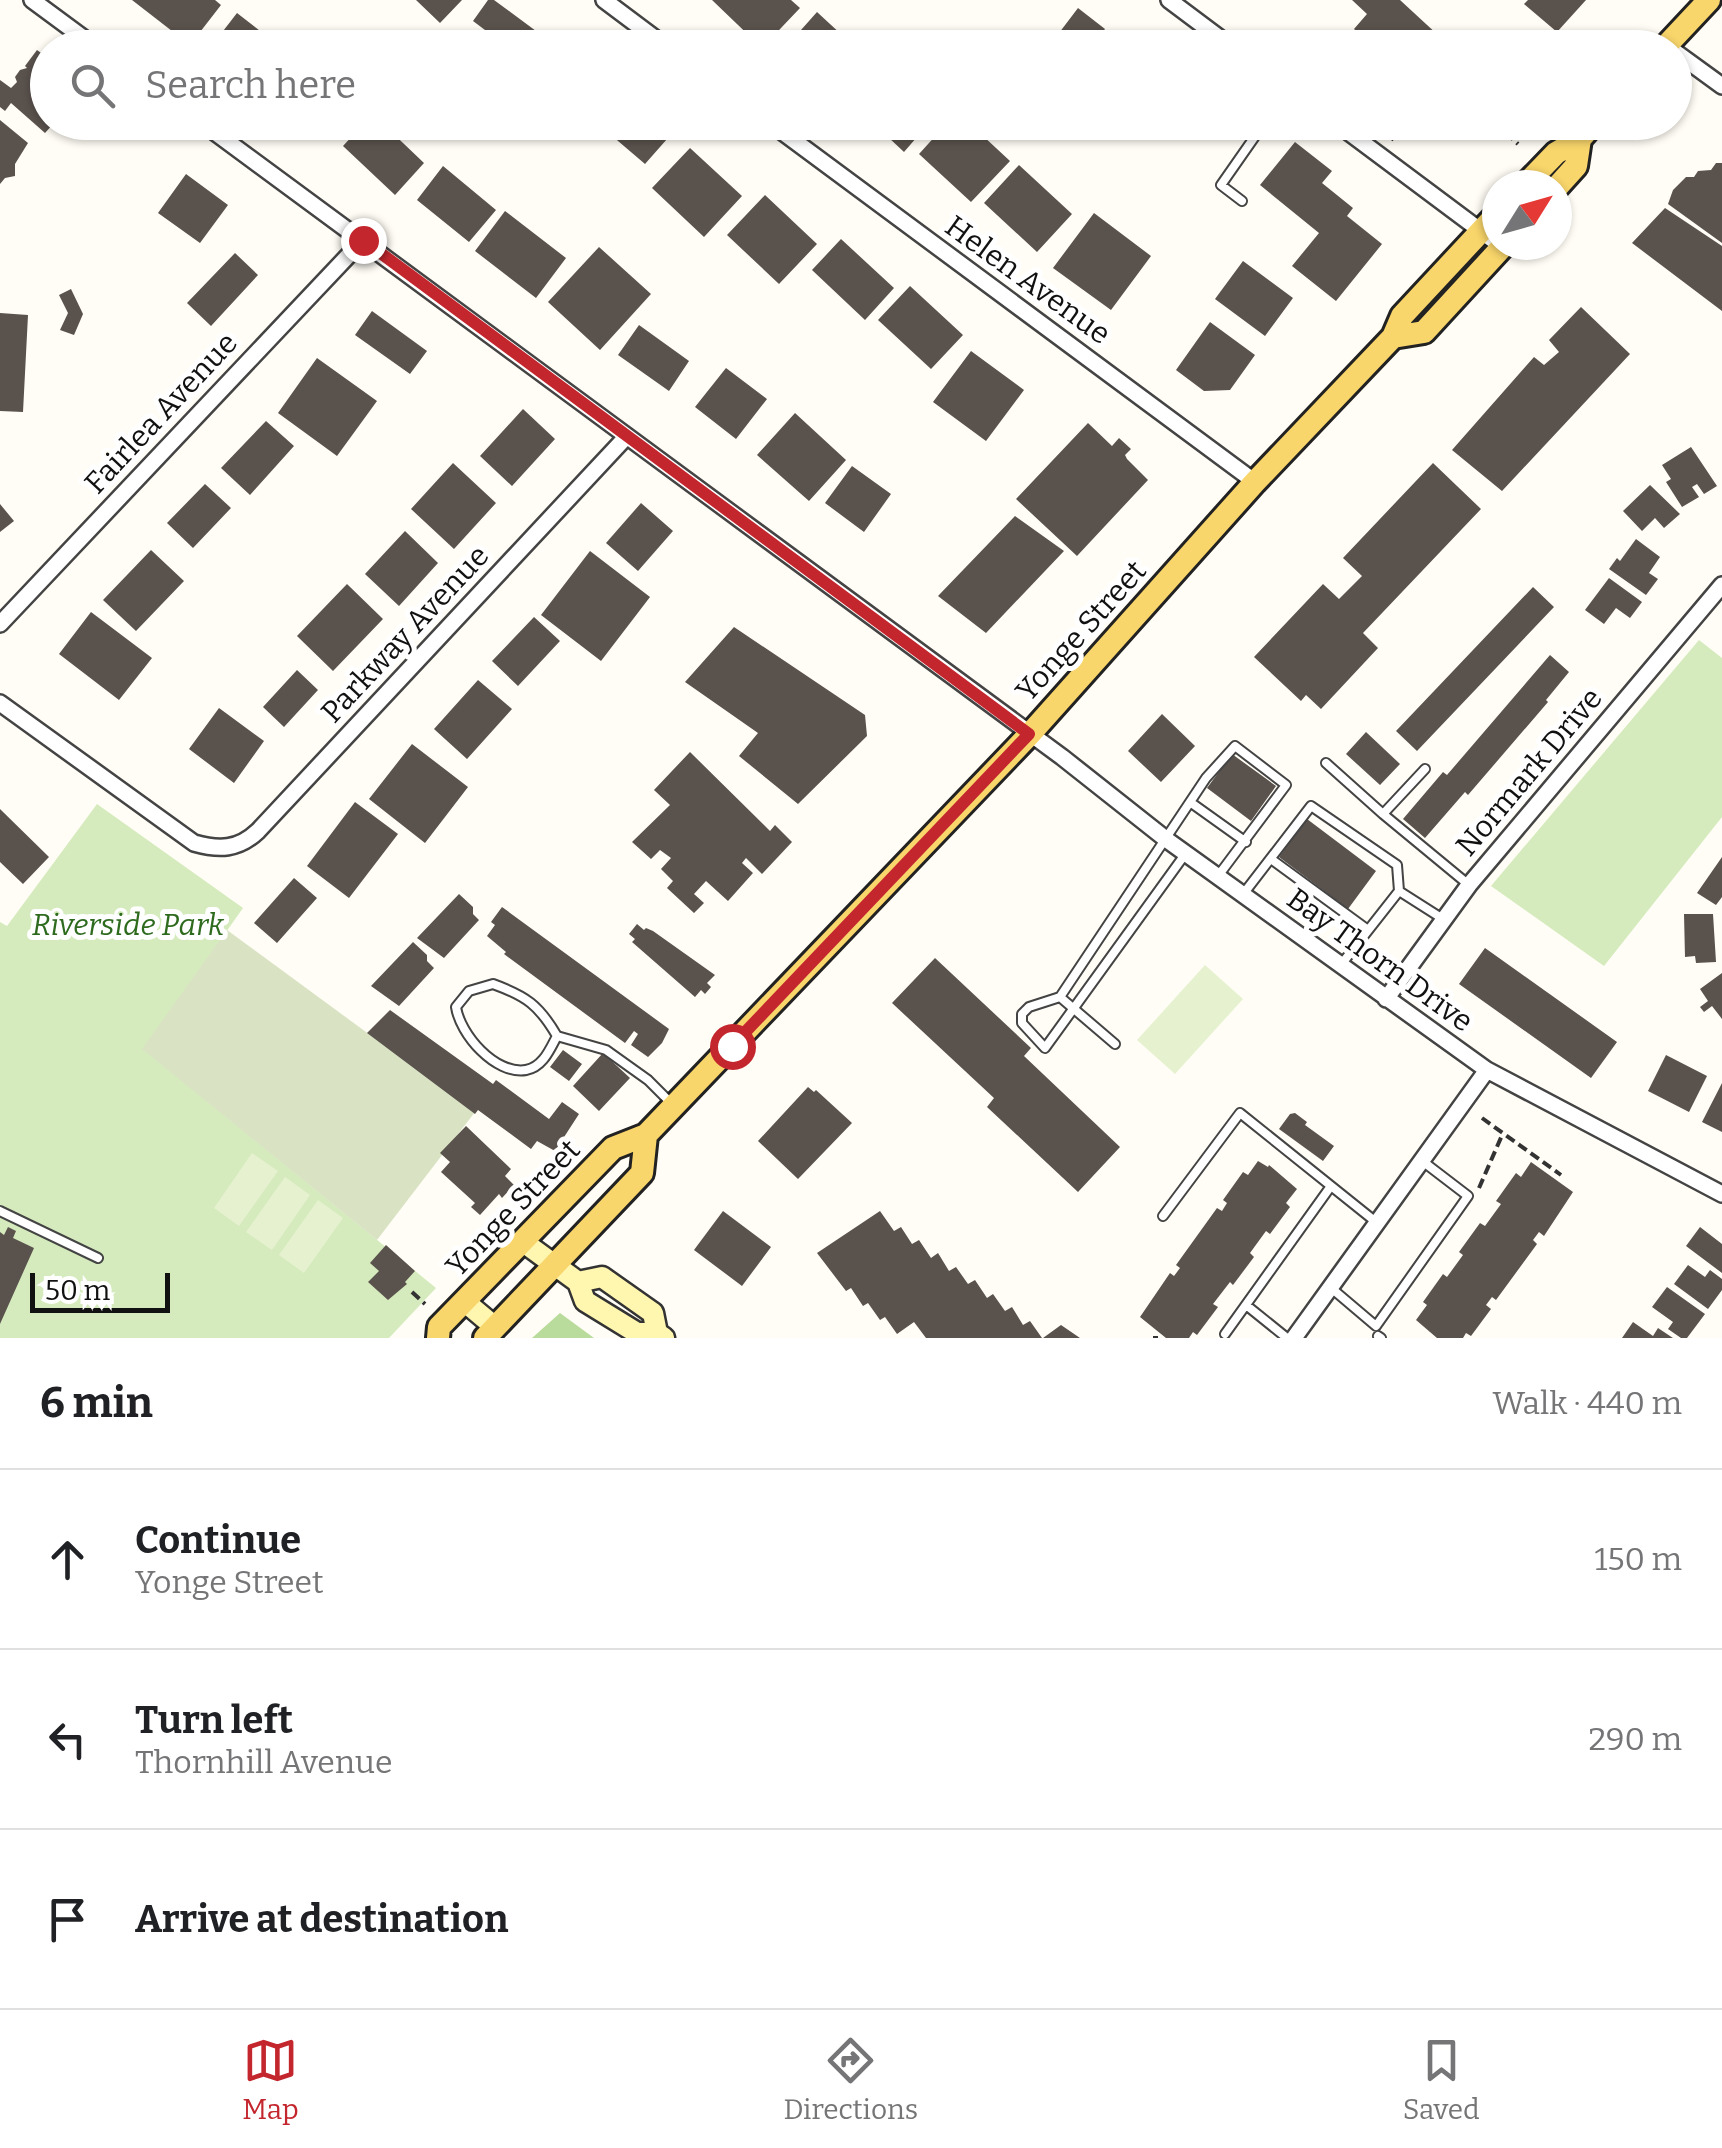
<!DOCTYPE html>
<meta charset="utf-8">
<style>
body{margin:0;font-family:Bitter,serif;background:#f6f6f6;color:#202124}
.compass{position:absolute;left:1482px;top:170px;width:90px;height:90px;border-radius:50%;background:#fff;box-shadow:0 2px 8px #0004;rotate:53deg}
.scale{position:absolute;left:30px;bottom:25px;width:140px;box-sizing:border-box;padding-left:10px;border:5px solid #111;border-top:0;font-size:28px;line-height:35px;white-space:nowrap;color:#111;-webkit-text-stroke:8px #fff;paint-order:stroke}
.stop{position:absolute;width:30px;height:30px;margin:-22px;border:8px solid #c4262e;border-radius:50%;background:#fff}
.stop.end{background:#c4262e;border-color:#fff;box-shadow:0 2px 10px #0008}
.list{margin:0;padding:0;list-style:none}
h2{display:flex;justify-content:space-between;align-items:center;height:130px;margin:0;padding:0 40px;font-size:42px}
h2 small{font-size:32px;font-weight:400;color:#757577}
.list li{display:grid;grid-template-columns:65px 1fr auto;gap:30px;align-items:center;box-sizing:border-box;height:180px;padding:0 40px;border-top:2px solid #e0e0e0}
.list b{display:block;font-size:38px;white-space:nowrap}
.list p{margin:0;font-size:32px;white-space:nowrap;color:#757577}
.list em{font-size:32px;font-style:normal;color:#757577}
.icon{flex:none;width:55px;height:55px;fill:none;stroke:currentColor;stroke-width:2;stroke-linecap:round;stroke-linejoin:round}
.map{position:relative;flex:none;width:1722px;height:1338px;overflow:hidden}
.search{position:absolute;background:#fff;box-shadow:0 2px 8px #0004;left:30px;right:30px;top:30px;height:110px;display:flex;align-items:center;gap:25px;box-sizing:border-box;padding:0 35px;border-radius:55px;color:#757577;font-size:38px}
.sheet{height:670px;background:#fff}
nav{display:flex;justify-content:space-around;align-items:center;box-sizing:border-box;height:140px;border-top:2px solid #e0e0e0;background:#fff;font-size:28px;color:#757577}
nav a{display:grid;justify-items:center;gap:5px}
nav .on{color:#c4262e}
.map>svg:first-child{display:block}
</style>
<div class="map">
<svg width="1722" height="1338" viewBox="0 0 1722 1338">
<rect width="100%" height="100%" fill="#fffdf5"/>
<path fill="#d5ebbd" d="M1699,640L1722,658V817L1604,966L1491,886Z
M97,804L243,908L143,1049L436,1288L389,1338H0V922L7,926Z"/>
<path fill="#b9dc9c" d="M560,1313L594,1338H532Z"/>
<path fill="#d9e3c4" d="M227,930L475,1112L377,1240L142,1049Z"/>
<path fill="#e6f2cf" d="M1205,965L1243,999L1175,1074L1137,1040Z
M252,1153L278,1171L239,1226L214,1208Z
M285,1177L310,1195L272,1250L246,1232Z
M318,1200L343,1218L304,1273L279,1255Z"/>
<path fill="#5a524d" d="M132,0H215L221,5L190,45Z
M416,0H462L440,23Z
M488,0H494L536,31L524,48H509L473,21Z
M712,0H791L800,8L762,48Z
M1352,0H1400L1452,48H1374L1354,29L1367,14Z
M1528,0H1586L1557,32L1524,4Z
M1078,8L1105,29L1091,48H1070L1056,37Z
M817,12L856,48H785Z
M237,13L282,48H210Z
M37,50L48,58V122H55L45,133L11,103L5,111L0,107V80L11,88L17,82L15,77L20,70L27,68L25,66Z
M0,120L28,143L15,164V176L5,178L0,184Z
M365,122H381L424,163L395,195L343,146Z
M609,122H665L675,130L645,164L604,129Z
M872,122H930L904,152Z
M948,122H968L1010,161L971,202L919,154Z
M1295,142L1332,171L1322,183L1353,208L1347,216L1382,244L1336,301L1292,266L1319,233L1260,185Z
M690,148L742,196L704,237L652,188Z
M1716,163H1722V243L1668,204L1673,190L1686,177H1694L1698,171L1711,170Z
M1019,165L1072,214L1037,252L984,203Z
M443,166L496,210L469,242L417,200Z
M186,174L228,205L200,243L158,213Z
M765,195L817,244L779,284L727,235Z
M1665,208L1722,246V311L1632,243Z
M505,211L566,258L536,298L475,251Z
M1094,213L1151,256L1111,310L1053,268Z
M841,239L894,288L865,320L812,270Z
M599,247L651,294L600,350L548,302Z
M235,253L258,275L211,326L187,303Z
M1243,261L1293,298L1265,336L1215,299Z
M910,286L963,335L931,369L878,320Z
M71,289L83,314L74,335L60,330L68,313L59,295Z
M1581,307L1630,354L1502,491L1452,450L1534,357L1544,365L1559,352L1549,340Z
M372,311L427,351L410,374L355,335Z
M0,313L28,315L23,412L0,411Z
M1210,322L1255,355L1230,390L1204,391L1176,370Z
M639,325L689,361L669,391L618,355Z
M971,351L1024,390L986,441L933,402Z
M317,358L377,401L337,456L278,413Z
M726,368L767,399L736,439L695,407Z
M523,409L555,439L512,486L480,456Z
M795,413L846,460L809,501L757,455Z
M266,421L294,446L250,495L221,468Z
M1088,423L1112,446L1119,438L1131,449L1125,455L1127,459L1148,480L1077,556L1016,499Z
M1691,447L1717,486L1704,494L1697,484L1692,487L1699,497L1682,507L1666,482L1671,479L1662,465Z
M453,463L496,503L454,549L411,509Z
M1433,463L1481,509L1363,633L1378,648L1321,709L1306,695L1301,701L1254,657L1323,584L1339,599L1362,576L1343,558Z
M852,466L891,494L864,532L825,503Z
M205,484L231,508L193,548L167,523Z
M1650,485L1680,514L1664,528L1655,518L1642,531L1623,511Z
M641,503L673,531L638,571L606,543Z
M0,504L14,521L0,532Z
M1015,516L1064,551L986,633L938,596Z
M405,531L438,563L399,606L365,574Z
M1636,539L1660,557L1649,573L1658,579L1646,595L1609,569L1617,558L1620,561Z
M151,550L184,581L136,631L103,600Z
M590,551L650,597L601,661L541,615Z
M1609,578L1642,602L1630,618L1616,608L1604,624L1585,610Z
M347,584L383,619L333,671L297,636Z
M1533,587L1554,607L1417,751L1396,731Z
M91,612L152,658L119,700L59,654Z
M534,617L560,641L518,686L492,661Z
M734,627L865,715L867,736L798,804L739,756L758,733L685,682Z
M1550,655L1569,672L1546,700L1548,702L1468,795L1465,792L1425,838L1403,819L1443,772L1447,775Z
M297,670L318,690L284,727L263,707Z
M478,680L512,709L467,759L434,729Z
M219,708L264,741L234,783L189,749Z
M1162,714L1195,746L1161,782L1128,751Z
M1366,732L1400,764L1380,785L1346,754Z
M412,744L468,787L425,843L369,799Z
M690,752L770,831L775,825L792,842L762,874L746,858L742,863L753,873L728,901L706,881L694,894L704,903L694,913L667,888L673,881L661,869L671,858L660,850L651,859L632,842L670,805L654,790Z
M1232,754L1276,786L1251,821L1207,788Z
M355,802L398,834L349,898L307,866Z
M0,809L49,857L23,884L0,862Z
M1307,819L1376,871L1348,909L1279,857Z
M1722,857V897L1716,905L1697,893Z
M294,878L317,898L277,943L254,923Z
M459,894L473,907V914L479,920L444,958L417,938Z
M502,907L669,1029L662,1043L648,1057L631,1045L638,1034L634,1031L625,1043L504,954L506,952L487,936L495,925L491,922Z
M1684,914H1713L1716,962L1696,963L1695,956L1685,957Z
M637,924L644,930L646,928L653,931L715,975L707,983L711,987L705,994L701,990L695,997L632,942L635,939L629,934Z
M413,942L427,955V961L434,968L399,1006L371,986Z
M1485,948L1617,1042L1591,1078L1459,984Z
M935,958L1031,1048L1024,1056L1120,1147L1078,1192L987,1107L994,1098L892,1003Z
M1722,973V1019L1712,1006L1704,1012L1700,1007L1708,1001L1700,989Z
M390,1010L493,1084L496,1080L549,1119L562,1102L579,1114L555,1151L537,1141L531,1149L478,1110L475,1114L367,1033Z
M563,1050L582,1064L569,1081L550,1067Z
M603,1053L630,1078L599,1111L573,1086Z
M1666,1055L1707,1076L1689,1112L1648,1091Z
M1722,1083V1132L1702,1122Z
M808,1087L814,1092L816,1090L852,1123L798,1179L758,1141Z
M1295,1113L1307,1122L1305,1125L1334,1146L1323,1161L1279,1129L1290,1114Z
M466,1126L511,1169L505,1176L514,1185L502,1198L499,1194L480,1215L471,1207L475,1203L441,1172L450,1162L440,1153Z
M1258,1161L1268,1167L1269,1165L1297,1189L1286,1203L1290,1207L1270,1234L1266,1231L1250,1253L1254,1257L1233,1285L1230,1282L1213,1304L1218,1307L1197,1335L1193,1332L1189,1338H1166L1140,1317L1170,1273L1174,1276L1180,1268L1176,1265L1217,1208L1222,1211L1227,1203L1223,1200L1243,1172L1248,1175Z
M1531,1162L1573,1192L1544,1236L1539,1232L1533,1240L1537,1244L1496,1300L1492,1297L1486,1305L1491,1309L1471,1336L1466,1333L1463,1338H1437L1416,1320L1427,1305L1423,1302L1443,1274L1447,1277L1463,1255L1459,1252L1480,1223L1485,1226L1501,1204L1496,1201L1516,1173L1521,1177Z
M723,1211L771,1247L742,1286L694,1250Z
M880,1211L894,1231L901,1227L912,1244L919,1240L931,1258L938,1253L949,1271L956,1267L968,1284L975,1280L987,1298L993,1294L1005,1311L1012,1307L1023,1325L1030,1321L1042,1338H926L914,1322L897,1334L885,1317L880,1320L868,1303L863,1306L851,1288L846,1291L817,1253Z
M8,1227L16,1231L13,1238L34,1248L0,1324V1232L4,1235Z
M1700,1227L1722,1244V1273L1686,1246Z
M386,1245L415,1271L405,1282L407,1284L388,1300L368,1282L379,1271L370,1263Z
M1688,1265L1705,1277L1710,1270L1722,1279V1290L1708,1309L1674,1284Z
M1667,1287L1705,1314L1687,1338H1681L1668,1329L1673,1322L1652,1307Z
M1633,1322L1653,1336L1658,1328L1673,1338H1622Z
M1061,1325L1080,1338H1043Z"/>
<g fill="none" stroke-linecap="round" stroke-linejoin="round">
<defs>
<path id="lane" d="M1242,201L1221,185L1265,122
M1326,763L1383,814
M1425,769L1383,814L1469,885
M1190,802L1246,842
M1186,853L1045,1048L1022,1023V1014L1029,1007L1060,997L1206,778L1235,746L1286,785L1218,876
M1271,859L1368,930
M1399,891L1443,919
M1244,893L1311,806L1397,865L1399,891L1340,966
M493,984C526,996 539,1005 557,1036C550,1049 543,1067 526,1070C495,1075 460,1034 456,1007L469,991Z
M1060,997L1115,1044
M557,1036L606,1050L648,1080L671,1103
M0,1211L98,1258
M1163,1216L1240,1113L1376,1222
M1330,1287L1376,1326L1468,1196L1421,1160
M1246,1305L1287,1338
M1225,1334L1331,1186
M1378,1336L1381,1338"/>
<path id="street" d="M32,0L97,48
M604,0L668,48
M1169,0L1233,48
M1674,51L1722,86
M201,122L1062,757L1167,840L1487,1070L1722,1194
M769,122L1255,482
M1335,122L1497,243
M0,624L363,240
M0,703L194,843C219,850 238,850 258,831L627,436
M1386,999L1469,885L1722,585
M1294,1338L1487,1070"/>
<path id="secondary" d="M522,1241L578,1282L585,1301L637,1333H657L664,1338
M578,1282L602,1277L653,1313L657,1333
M464,1301L495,1327"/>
<path id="primary" d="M1664,48L1709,0
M1525,185L1556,153L1580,139L1595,122
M1557,187L1576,166L1580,139
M1393,337L1424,332L1504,245
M438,1338L439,1327L613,1148L646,1135L1029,735L1255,482L1393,337L1402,316L1497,214
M485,1338L642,1173L646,1135"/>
</defs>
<use href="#lane" stroke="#444" stroke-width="12"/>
<use href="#street" stroke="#444" stroke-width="20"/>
<use href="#secondary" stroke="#333" stroke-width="25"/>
<use href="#primary" stroke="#222" stroke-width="28"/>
<path stroke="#333" stroke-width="4" stroke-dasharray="10 5" stroke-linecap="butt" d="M1428,122L1440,133H1445L1454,122
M1495,122L1518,144
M1391,140L1406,122
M1482,1118L1561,1175
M1479,1188L1503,1133
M412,1292L425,1304
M1153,1338H1158"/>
<use href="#lane" stroke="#fff" stroke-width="8"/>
<use href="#street" stroke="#fff" stroke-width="15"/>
<use href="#secondary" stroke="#fff6b0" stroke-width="20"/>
<use href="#primary" stroke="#f9d66b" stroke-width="22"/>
</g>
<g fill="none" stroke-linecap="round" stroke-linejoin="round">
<path stroke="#c4262e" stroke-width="12" d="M363,240L1029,734L732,1046"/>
</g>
<g text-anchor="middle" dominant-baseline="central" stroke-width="10" stroke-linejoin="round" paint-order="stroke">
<g font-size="30" fill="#111" stroke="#fff">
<text transform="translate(1028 280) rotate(36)">Helen Avenue</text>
<text transform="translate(161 413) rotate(-47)">Fairlea Avenue</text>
<text transform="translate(1081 631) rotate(-48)">Yonge Street</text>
<text transform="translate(405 634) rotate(-47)">Parkway Avenue</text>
<text transform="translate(1529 772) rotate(-50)">Normark Drive</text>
<text transform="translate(1380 960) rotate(36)">Bay Thorn Drive</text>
<text transform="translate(513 1208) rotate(-46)">Yonge Street</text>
</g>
<g font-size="30" font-style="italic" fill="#2f6b1f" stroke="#fff">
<text x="128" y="925">Riverside Park</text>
</g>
</g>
</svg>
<svg class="compass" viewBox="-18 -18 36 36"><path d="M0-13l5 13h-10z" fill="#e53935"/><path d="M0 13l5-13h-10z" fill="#757577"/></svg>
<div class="scale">50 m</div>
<div class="stop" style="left:732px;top:1046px"></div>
<div class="stop end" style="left:363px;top:240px"></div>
<div class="search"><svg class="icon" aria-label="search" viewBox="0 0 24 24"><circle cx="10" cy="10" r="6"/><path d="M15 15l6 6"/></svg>Search here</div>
</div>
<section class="sheet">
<h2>6 min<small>Walk · 440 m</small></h2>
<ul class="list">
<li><svg class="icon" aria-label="ahead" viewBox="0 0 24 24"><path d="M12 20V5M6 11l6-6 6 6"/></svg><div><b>Continue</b><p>Yonge Street</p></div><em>150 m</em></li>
<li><svg class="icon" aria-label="left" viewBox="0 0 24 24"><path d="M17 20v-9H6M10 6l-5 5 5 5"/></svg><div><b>Turn left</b><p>Thornhill Avenue</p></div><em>290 m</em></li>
<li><svg class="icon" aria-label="arrive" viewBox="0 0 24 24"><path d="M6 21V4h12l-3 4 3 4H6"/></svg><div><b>Arrive at destination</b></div></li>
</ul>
</section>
<nav>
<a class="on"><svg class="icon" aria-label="map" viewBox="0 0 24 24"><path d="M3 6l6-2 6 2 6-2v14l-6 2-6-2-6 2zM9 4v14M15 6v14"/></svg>Map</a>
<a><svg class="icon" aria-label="directions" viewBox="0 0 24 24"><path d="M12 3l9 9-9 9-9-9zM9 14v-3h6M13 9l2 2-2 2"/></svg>Directions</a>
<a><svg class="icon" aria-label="saved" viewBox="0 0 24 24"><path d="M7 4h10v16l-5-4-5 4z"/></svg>Saved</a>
</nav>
